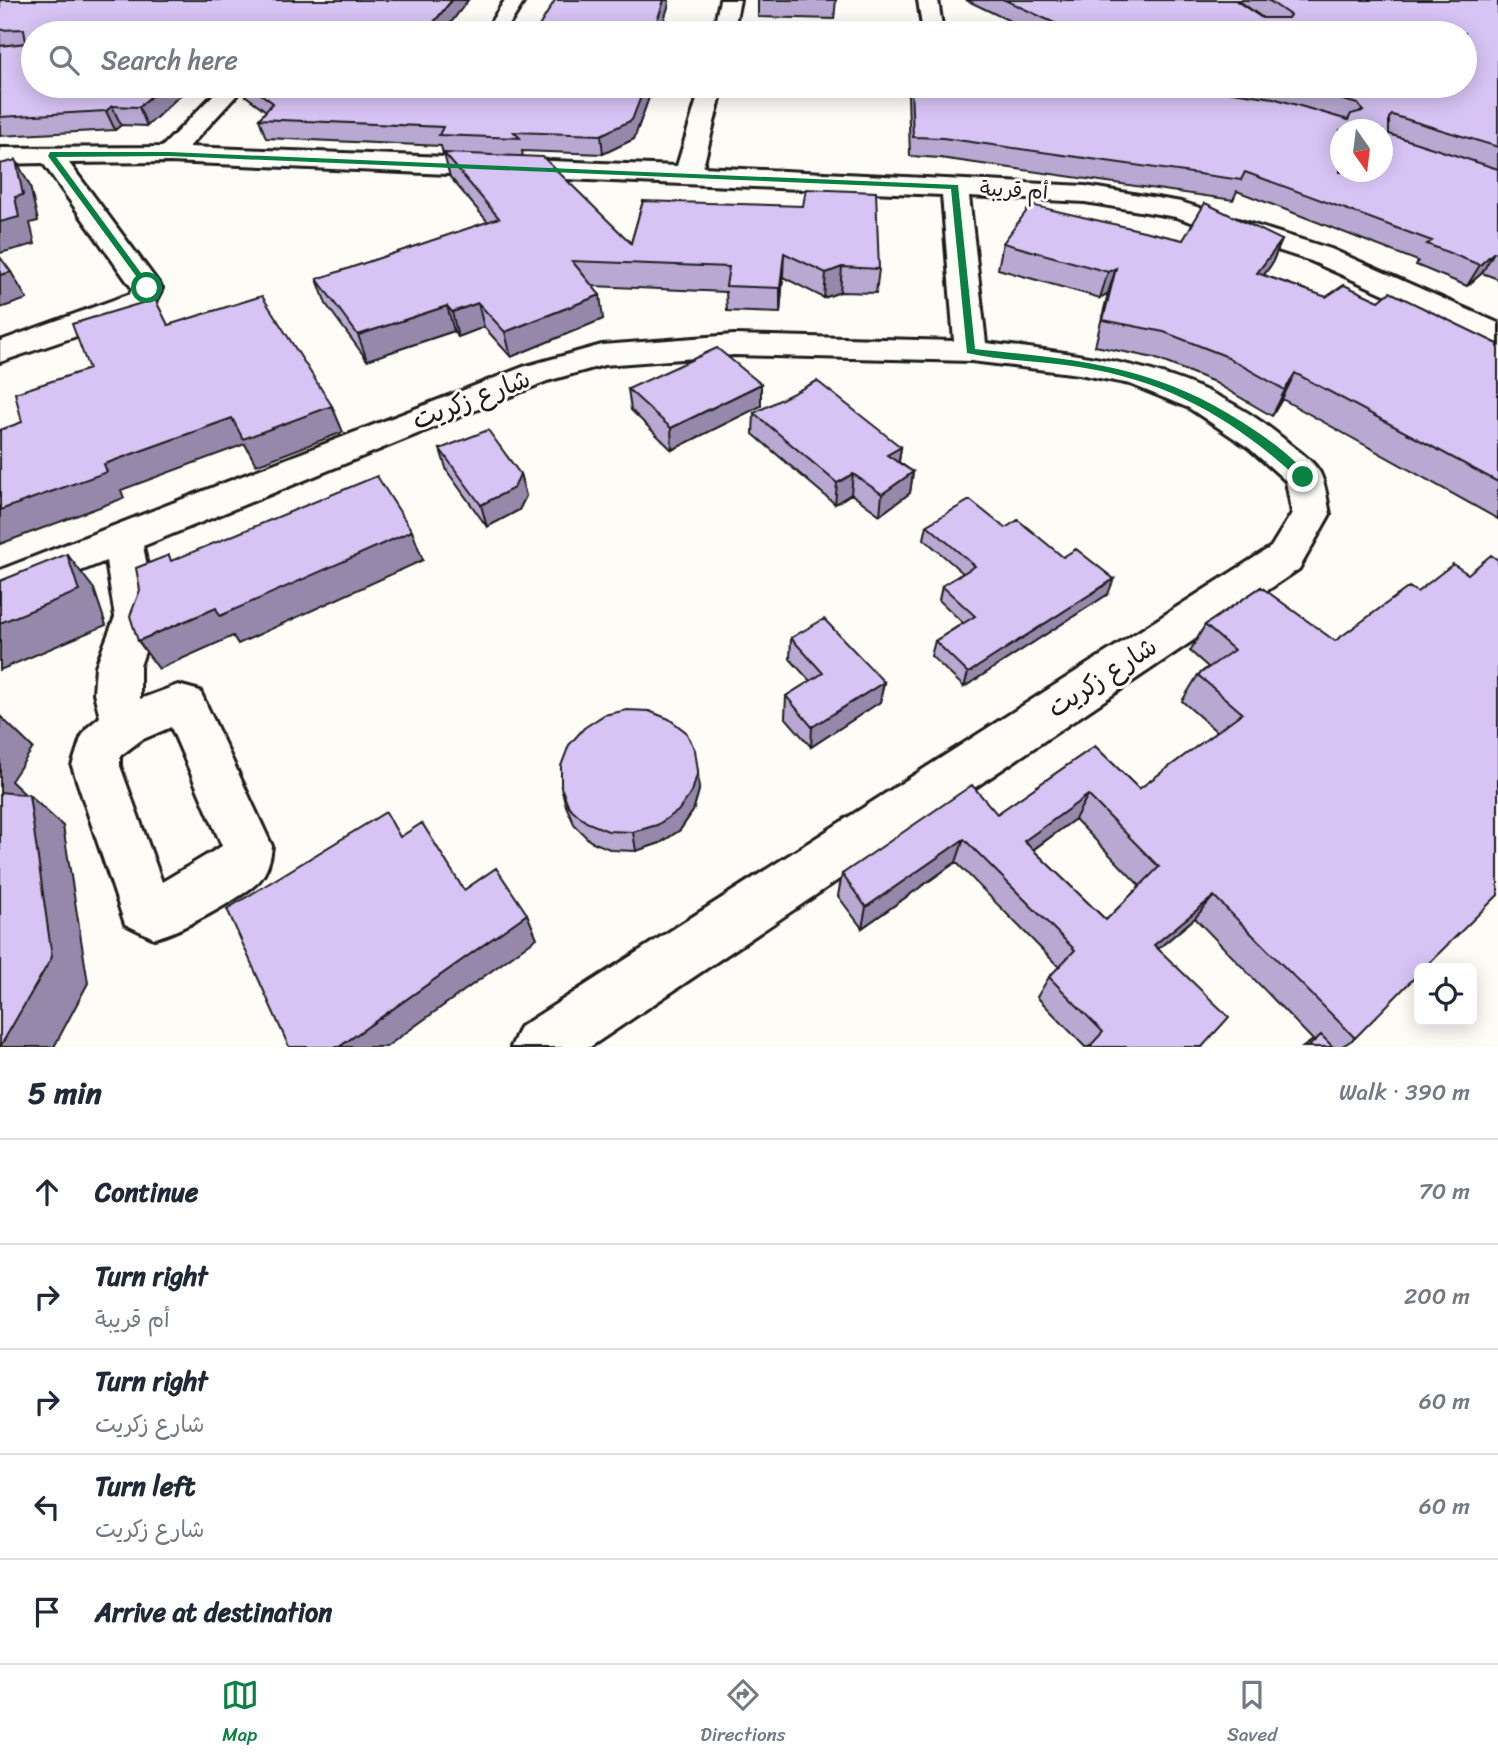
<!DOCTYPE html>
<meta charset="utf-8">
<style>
body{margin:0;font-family:Sriracha,"Playpen Sans Arabic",sans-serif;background:#f2f2f3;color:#1f2937}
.controls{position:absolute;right:21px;bottom:21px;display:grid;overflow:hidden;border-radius:10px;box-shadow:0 4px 18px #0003}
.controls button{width:63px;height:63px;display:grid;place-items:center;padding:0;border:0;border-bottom:2px solid #e0e1e3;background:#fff;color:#1f2937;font:35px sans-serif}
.compass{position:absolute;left:1330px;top:119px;width:63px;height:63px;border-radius:50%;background:#fff;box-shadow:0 4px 18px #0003;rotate:166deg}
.stop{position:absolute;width:21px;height:21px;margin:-16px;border:5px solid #0b8043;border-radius:50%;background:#fff}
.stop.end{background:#0b8043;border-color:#fff;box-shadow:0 2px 7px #0008}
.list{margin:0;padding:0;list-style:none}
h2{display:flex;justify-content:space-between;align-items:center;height:91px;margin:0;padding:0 28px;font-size:30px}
h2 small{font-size:23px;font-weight:400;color:#747a83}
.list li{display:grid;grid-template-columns:46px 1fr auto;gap:21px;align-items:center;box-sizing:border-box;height:105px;padding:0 28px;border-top:2px solid #e0e1e3}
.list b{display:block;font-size:26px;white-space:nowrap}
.list p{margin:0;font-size:23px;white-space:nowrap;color:#747a83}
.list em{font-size:23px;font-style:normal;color:#747a83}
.icon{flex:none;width:38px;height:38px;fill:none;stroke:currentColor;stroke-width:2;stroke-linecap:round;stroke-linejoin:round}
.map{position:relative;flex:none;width:1498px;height:1047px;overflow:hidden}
.search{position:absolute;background:#fff;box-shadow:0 4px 18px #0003;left:21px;right:21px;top:21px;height:77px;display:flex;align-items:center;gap:18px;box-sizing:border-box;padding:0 24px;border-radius:38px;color:#747a83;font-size:26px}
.sheet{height:616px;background:#fff}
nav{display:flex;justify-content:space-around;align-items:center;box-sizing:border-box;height:98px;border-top:2px solid #e0e1e3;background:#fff;font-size:19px;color:#747a83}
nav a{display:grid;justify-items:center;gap:4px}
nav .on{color:#0b8043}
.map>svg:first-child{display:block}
</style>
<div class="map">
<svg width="1498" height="1047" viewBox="0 0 1498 1047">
<rect width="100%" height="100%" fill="#fdfcf7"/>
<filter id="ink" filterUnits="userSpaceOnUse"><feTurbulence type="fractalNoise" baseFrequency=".0143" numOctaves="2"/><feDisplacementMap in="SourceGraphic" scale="14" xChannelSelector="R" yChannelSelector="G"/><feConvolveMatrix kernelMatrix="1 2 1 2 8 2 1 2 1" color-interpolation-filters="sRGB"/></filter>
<g filter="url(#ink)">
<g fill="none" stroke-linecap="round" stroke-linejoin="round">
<defs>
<path id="minor" d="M505,0H525L504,33H484Z
M720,0H740L733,33H713Z
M918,0H938L943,33H923Z
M222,86H245L189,147L677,166L701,86H723L703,167L1085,186L1181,202L1331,249L1498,323V345L1311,261L1176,217L1085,202L969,196L986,343C1095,356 1197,366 1285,440C1296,450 1313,460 1320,473C1326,485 1327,501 1330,514L1299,569L590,1047H511L520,1027L1271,547L1292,513L1286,481L1249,448L1189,408L1130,384L1079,374L971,361L734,355L604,365L547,381L143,546L157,617L140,666V699L178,685L200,691L272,846C271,858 267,872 259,881C244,897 176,934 154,938L125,924L72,766L81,738L87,728L100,717L94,693L96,666L115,617L106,561L0,603V570L523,367L602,345L734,335L954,341L942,195L169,162L69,163L162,288L155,305L130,318L0,362V341L130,294L132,288L43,163L0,164V148L162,147ZM171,727L222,846L162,882L120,766V756L141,740Z"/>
</defs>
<use href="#minor" stroke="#1c1c1c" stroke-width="6"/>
<use href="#minor" fill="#fdfcf7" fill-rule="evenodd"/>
</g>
<path fill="#b9a8d2" stroke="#1c1c1c" stroke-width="2" fill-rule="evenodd" d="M0,0H468L443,33H33V86H190L147,126L121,125L115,130L0,136Z
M758,0H836L834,19L758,17Z
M966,0H1235L1263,18L1238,0H1498V279L1482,273L1467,286L1416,265L1418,261L1237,191L1233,200L940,158L910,156L908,95L910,86H1465V33H1035Z
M239,86H653L634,139L603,154L522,151L523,157L631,243L643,201L879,269L876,293L840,292L824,298L783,277L780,313L727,311L726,292L593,286L603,319L511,357L484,327L458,337L454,331L367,360L326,304L317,279L488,222L450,177L444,154H443L441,146L266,138L259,119L266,111L242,93Z
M1183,240H1282L1271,265L1264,275L1326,297L1379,301L1498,344V519L1282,399L1272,416L1212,381L1154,358L1095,346L1108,293L1100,298L998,269L1003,243Z
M761,384V406L672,450L631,410L628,389Z
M754,413L901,447L899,462L913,472L910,493L880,515L851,494L835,504L753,434Z
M440,449L520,474L526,496L519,510L487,527L447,471Z
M927,525L1005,528L1108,594L964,687L931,656L935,641L963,623L939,600L942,586L963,573L924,539Z
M1261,587L1355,1038L1341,1047H1303L1313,1040L1195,918L1158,949L1202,1047H1085L1037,997L1049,977L1059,967L956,862L862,928L838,896L842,874L997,814L1095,746L1139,789L1217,732L1182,701L1198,675L1208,667L1190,651L1205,625ZM1075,819L1140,886L1106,920L1033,850Z
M791,638L884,682L880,702L811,747L785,717L786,696L810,681L790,659Z
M561,787L699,790L693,811L680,830L660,843L636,851L612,850L590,841L575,826L566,806Z"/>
<path fill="#9688ab" stroke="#1c1c1c" stroke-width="2" d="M452,0H468L443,33H425Z
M664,0H668L669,4L660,33H653Z
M162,86H190L147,126L139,107Z
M645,86H653L634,139L603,154L601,135Z
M112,106L121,125L115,130L106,111Z
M16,160L30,186L38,221L30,223L35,244L0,253V222Z
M1282,240L1271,265L1246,299L1257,273Z
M1494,252L1482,273L1467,286L1480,265Z
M784,253L783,277L780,313V288Z
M842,267L840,292L824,298L826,273Z
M1116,268L1108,293L1100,298L1108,272Z
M11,272L27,299L0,308V275Z
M600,295L603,319L511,357L505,332Z
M478,303L484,327L458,337L452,312Z
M447,306L454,331L367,360L358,335Z
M1295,373L1282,399L1272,416L1285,390Z
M761,384V406L672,450L671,428Z
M332,406L343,432L256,465L245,444L121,490L124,498L0,544V510L104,464L232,418Z
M901,447L898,467L887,455Z
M913,472L910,493L880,515L882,494Z
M520,474L526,496L519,510L487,527L481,505Z
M853,474L851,494L835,504L837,483Z
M412,531L423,560L238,644L233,636L159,669L138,641L216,608Z
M67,554L94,589L106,625L0,670V623Z
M1114,579L1108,594L964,687L968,673Z
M884,682L880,702L811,747L812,727Z
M0,716L33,748L11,781L29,798V795L63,826L88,983L54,1047H0Z
M698,771L699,790L693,811L680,830L660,843L636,851L633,832Z
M1088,795L1075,819L1013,864L1024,841Z
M964,839L956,862L862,928L866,907Z
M1214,896L1195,918L1137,966L1154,945Z
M527,914L537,938L386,1047H339Z"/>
<path fill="#d7c3f4" stroke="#1c1c1c" stroke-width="2" fill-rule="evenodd" d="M0,0H452L425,33H33V86H162L139,107L112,106L106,111L0,117V46L26,43L24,29L0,30Z
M555,0H664L653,33H535Z
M1005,0H1235L1262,18H1288L1290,15L1268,0H1498V147L1392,115L1389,118V134L1498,169V253L1494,252L1480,265L1427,244L1432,241L1245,172L1241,180L943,138L913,137L911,86H1192L1273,98L1348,120L1351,114L1363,111L1358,104L1289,86H1465V33H1076ZM1340,130H1382V172H1340Z
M250,86H645L632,120L601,135L514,132L520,138L439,135L443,127L259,119L273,103Z
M444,153L543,157L631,243L643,201L803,206L806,189L876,192L879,269L842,267L826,273L784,253L780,288L726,286L729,267L572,261L600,295L505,332L478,303L452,312L447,306L358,335L317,279L499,218Z
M16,160L23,195L15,197L19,217L0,222V164Z
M1205,203L1282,240L1257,273L1326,297L1344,285L1379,301L1390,292L1498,344V482L1295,373L1285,390L1223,355L1164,332L1103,320L1116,268L1108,272L1003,243L1031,205L1183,240Z
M0,257L11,272L0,275Z
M262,296L332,406L243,439L232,418L104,464L107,472L0,510V430L22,422L15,393L89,369L72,324L155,299L168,325Z
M717,348L761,384L671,428L628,389Z
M817,381L901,447L887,455L913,472L882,494L853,474L837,483L754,413Z
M488,430L520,474L514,488L481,505L440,449Z
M377,476L412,531L220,616L216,608L138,641L130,616L140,590L136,568L169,555L171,561Z
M970,500L1005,528L1018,520L1063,557L1076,549L1114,579L968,673L935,641L975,616L942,586L975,566L927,525Z
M67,554L79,591L0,623V581Z
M1491,555L1498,560V895L1424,968H1419V973L1355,1038L1214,896L1154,945L1229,1017L1202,1047H1089L1103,1032L1049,977L1075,950L964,839L866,907L842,874L972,785L997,814L1095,746L1139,789L1242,713L1198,675L1234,650L1205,625L1261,587L1335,641L1409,587L1417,592L1453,564L1468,574ZM1088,795L1159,867L1106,920L1024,841Z
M824,619L884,682L812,727L786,696L823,673L791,638Z
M627,710L649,711L669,719L686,732L695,750L698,771L692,792L678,811L657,825L633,832L608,831L586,822L569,807L561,787V766L569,745L584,728L604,715Z
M0,792L29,795L52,957L0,1047Z
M386,812L400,837L422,823L464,890L496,868L527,914L339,1047H289L227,909Z
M1321,1035L1333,1047H1308Z"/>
</g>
<path fill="#0b8043" d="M50,152H169L958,185L975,349C1078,360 1153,365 1242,422C1265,437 1292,455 1309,477L1299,479C1233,419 1169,381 1079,367C1042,361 1004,361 967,353L951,189L169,156L56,157L152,288L147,291L48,156Z"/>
<g text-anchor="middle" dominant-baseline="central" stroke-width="6" stroke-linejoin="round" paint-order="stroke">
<g font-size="21" fill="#1c1c1c" stroke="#fdfcf7">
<text transform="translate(1014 190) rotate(3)">أم قريبة</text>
</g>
<g font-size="26" fill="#1c1c1c" stroke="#fdfcf7">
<text transform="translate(471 399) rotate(-21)">شارع زكريت</text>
<text transform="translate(1102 677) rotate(-33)">شارع زكريت</text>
</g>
</g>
</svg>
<div class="controls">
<button><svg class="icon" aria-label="locate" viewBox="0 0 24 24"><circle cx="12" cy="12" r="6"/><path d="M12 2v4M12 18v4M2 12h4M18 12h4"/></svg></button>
</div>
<svg class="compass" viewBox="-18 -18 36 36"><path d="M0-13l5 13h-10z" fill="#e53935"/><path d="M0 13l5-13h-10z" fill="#747a83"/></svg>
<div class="stop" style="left:147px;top:288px"></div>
<div class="stop end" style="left:1303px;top:477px"></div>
<div class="search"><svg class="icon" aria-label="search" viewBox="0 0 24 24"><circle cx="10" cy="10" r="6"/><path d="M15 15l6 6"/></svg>Search here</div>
</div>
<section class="sheet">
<h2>5 min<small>Walk · 390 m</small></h2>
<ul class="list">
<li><svg class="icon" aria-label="ahead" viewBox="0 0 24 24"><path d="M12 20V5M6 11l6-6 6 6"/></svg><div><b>Continue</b></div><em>70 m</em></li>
<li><svg class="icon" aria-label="right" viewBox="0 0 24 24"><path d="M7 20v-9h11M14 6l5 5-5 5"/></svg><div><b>Turn right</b><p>أم قريبة</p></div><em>200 m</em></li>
<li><svg class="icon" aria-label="right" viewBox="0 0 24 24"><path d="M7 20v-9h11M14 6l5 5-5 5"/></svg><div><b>Turn right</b><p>شارع زكريت</p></div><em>60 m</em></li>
<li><svg class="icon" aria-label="left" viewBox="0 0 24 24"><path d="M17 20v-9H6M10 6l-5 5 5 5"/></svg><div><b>Turn left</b><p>شارع زكريت</p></div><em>60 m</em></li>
<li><svg class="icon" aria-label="arrive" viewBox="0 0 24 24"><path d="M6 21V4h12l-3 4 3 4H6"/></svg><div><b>Arrive at destination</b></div></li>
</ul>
</section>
<nav>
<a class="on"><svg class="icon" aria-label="map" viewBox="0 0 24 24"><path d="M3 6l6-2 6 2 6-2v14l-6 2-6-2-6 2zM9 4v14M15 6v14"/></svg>Map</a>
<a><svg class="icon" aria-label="directions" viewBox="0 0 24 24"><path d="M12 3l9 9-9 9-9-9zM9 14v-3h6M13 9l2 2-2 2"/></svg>Directions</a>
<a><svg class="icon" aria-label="saved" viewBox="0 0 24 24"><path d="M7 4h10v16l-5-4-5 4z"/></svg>Saved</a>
</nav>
